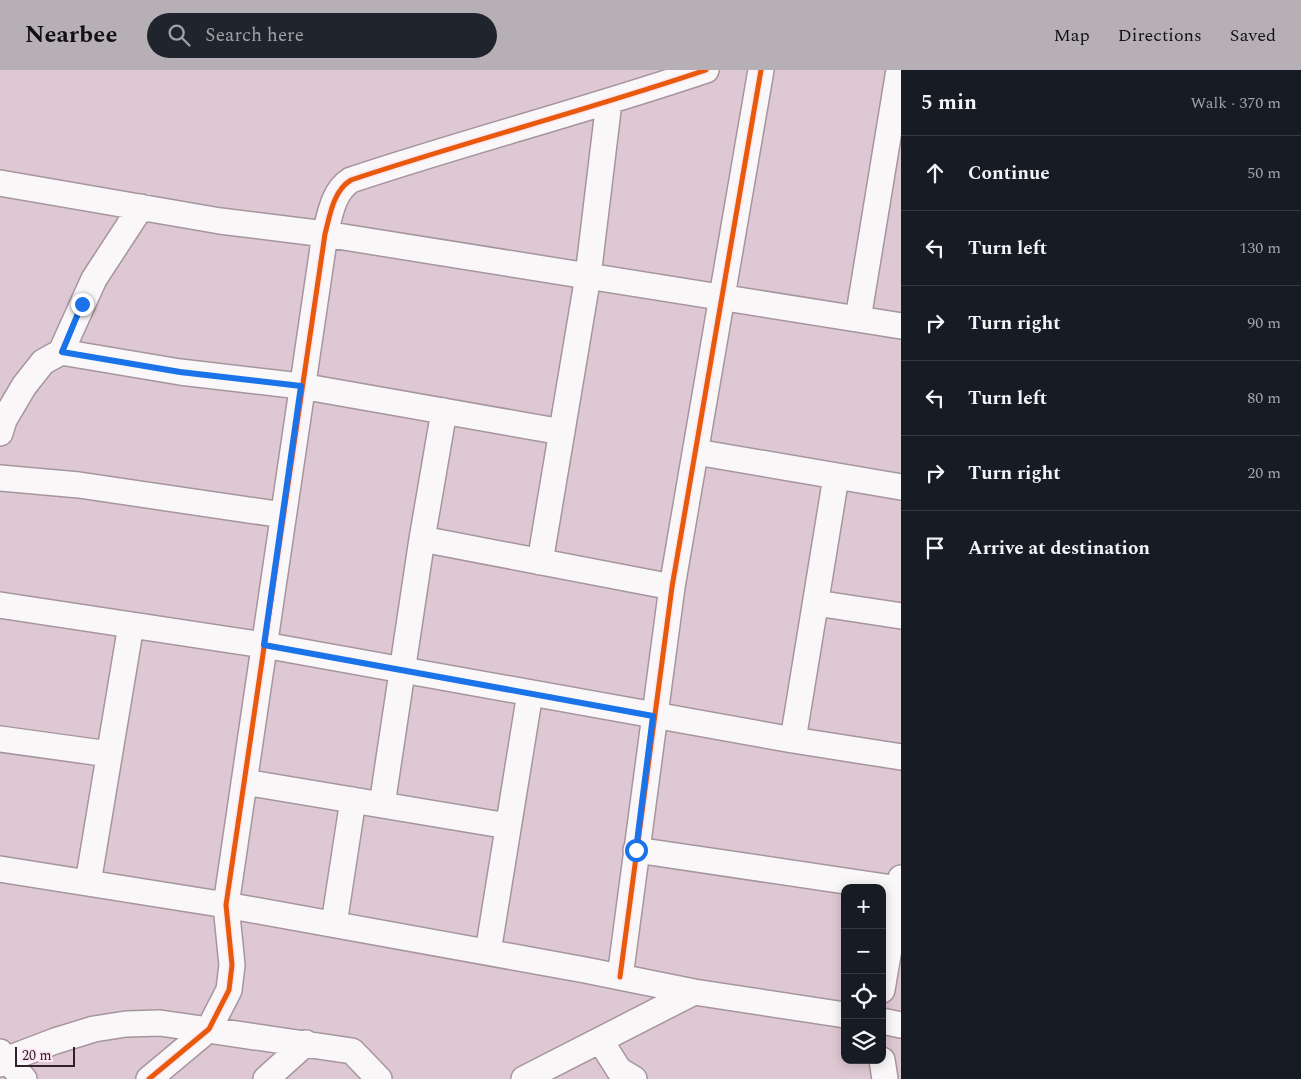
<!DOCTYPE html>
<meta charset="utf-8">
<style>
body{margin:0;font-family:Spectral,serif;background:#20242c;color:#f1f3f6}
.controls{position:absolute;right:15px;bottom:15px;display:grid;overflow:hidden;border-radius:10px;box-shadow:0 2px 12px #0003}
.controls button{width:45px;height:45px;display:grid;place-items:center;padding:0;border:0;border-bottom:1px solid #363941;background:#171b24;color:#f1f3f6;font:25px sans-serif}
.scale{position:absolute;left:15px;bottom:12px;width:60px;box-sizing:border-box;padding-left:5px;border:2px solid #31222a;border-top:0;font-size:14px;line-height:18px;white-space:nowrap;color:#31222a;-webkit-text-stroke:4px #fbe6f1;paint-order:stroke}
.stop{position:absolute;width:15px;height:15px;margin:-11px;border:4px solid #1a73e8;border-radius:50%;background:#fff}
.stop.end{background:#1a73e8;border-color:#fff;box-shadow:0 1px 5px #0008}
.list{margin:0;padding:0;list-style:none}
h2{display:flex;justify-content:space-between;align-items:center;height:65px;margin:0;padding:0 20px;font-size:21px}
h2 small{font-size:16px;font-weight:400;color:#9ea1a6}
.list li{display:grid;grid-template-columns:32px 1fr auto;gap:15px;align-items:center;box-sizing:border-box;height:75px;padding:0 20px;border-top:1px solid #363941}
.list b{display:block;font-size:19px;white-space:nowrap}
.list em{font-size:16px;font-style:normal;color:#9ea1a6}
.icon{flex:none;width:28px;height:28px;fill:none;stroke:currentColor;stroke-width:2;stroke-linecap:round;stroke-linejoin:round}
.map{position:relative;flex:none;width:901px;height:1009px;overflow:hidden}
header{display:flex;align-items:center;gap:30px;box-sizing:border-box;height:70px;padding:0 25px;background:#b6afb5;color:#111}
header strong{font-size:24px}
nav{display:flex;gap:28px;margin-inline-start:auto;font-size:18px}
.search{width:350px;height:45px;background:#20242c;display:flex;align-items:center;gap:12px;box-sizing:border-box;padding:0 18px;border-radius:28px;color:#9ea1a6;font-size:19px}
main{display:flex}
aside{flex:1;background:#171b24}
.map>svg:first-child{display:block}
</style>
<header>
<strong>Nearbee</strong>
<div class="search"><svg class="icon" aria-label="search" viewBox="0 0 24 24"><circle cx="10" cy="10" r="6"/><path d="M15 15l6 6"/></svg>Search here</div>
<nav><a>Map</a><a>Directions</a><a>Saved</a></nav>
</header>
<main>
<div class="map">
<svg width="901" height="1009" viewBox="0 0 901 1009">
<rect width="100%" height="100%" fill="#dec8d3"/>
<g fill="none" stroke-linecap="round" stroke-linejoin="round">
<defs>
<path id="minor" d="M0,113L220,151L325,164L901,256
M858,249L899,0
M61,282L94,209L141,137
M0,363L4,350L24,316L43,292L61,282L180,302L301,316L562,362
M696,382L901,417
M0,408L79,415L283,445
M422,469L672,517
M540,492L588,206L609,32
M816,533L901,546
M0,535L264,575L793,670L901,687
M0,669L109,684
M793,670L836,407
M244,712L508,756
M382,735L422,469L444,341
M636,780L899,819
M0,799L226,835L585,900L694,922L845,945
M88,813L131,555
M334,854L353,730
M488,882L530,623
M620,907L672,517L761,0
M882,920L901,808
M882,951L901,955
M600,970L619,1000L634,1009
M0,982L24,1009
M882,990L885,1009
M0,994L8,989L55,971L94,959L126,954L160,953L352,981L379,1009
M149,1009L209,959L229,920L232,895L226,835L325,164C330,145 333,121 351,110C468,71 588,40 706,0
M266,1009L306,973
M524,1009L694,922"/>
</defs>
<use href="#minor" stroke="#a6959e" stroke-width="28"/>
<use href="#minor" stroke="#faf7f8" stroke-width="25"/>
<defs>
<path id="cycleway" d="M620,907L672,517L761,0
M149,1009L209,959L229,920L232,895L226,835L325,164C330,145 333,121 351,110C468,71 588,40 706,0"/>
</defs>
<use href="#cycleway" stroke="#fbe6f1" stroke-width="8"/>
<use href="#cycleway" stroke="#e8590c" stroke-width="5"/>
</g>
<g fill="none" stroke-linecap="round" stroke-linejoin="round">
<path stroke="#1a73e8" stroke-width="6" d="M82,234L62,282L180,302L301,316L264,575L653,646L636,780"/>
</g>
</svg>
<div class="controls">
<button>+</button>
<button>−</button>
<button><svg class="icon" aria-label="locate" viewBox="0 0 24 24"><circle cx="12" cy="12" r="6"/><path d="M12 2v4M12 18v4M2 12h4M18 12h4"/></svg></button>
<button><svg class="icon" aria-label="layers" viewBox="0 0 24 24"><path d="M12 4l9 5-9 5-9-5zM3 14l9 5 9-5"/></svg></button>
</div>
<div class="scale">20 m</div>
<div class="stop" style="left:636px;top:780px"></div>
<div class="stop end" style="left:82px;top:234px"></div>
</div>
<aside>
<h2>5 min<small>Walk · 370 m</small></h2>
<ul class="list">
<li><svg class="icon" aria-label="ahead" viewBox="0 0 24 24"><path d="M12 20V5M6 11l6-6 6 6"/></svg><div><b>Continue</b></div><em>50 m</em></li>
<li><svg class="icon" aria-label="left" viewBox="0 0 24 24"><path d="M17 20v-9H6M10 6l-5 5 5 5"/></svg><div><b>Turn left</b></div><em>130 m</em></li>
<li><svg class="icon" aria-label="right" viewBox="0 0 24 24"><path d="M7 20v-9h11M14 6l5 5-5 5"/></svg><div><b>Turn right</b></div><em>90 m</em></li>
<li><svg class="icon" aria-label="left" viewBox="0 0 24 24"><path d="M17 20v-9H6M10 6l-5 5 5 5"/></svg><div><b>Turn left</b></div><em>80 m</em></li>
<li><svg class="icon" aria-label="right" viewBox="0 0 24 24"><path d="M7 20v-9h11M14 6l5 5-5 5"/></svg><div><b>Turn right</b></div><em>20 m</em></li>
<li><svg class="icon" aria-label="arrive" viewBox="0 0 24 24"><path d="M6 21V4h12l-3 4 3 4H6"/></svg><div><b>Arrive at destination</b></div></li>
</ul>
</aside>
</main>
